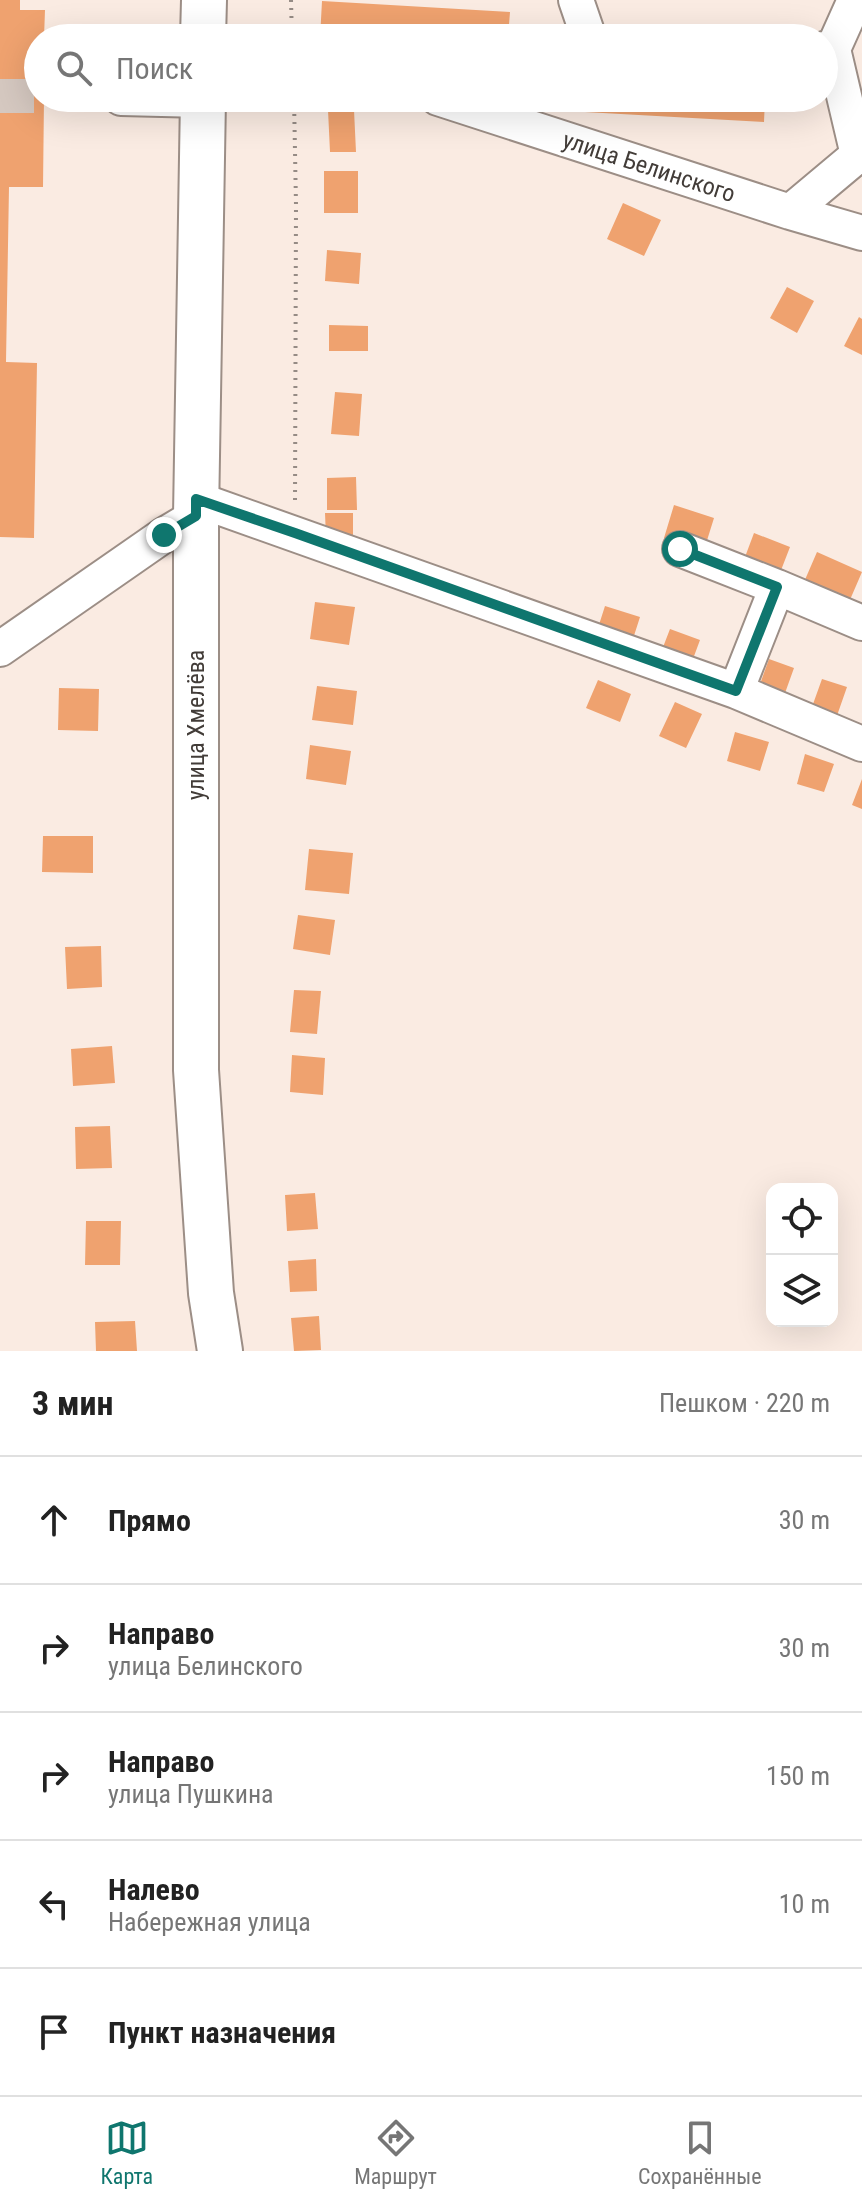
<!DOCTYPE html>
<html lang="ru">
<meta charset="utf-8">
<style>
body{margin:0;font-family:"Roboto Condensed",sans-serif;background:#f6f6f6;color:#222}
.controls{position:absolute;right:24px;bottom:24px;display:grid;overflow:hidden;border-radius:16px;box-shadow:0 8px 32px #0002}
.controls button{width:72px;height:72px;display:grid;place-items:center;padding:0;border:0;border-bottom:2px solid #e0e0e0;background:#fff;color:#222;font:40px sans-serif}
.stop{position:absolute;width:24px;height:24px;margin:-18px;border:6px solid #0f766e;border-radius:50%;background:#fff}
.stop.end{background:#0f766e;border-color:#fff;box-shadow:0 2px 8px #0008}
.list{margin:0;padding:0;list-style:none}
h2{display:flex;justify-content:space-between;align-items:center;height:104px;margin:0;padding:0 32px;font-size:34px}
h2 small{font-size:26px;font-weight:400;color:#767676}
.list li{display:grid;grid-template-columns:52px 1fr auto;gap:24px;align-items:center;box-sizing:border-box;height:128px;padding:0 32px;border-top:2px solid #e0e0e0}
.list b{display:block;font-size:30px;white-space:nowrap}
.list p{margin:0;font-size:26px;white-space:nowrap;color:#767676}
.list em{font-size:26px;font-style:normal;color:#767676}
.icon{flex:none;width:44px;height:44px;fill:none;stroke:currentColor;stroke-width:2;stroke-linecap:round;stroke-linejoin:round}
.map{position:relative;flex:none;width:862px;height:1351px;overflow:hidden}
.search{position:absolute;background:#fff;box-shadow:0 8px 32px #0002;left:24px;right:24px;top:24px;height:88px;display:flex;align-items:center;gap:20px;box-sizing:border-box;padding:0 28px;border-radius:44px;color:#767676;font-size:30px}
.sheet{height:744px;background:#fff}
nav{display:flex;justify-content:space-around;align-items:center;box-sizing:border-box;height:112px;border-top:2px solid #e0e0e0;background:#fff;font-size:22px;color:#767676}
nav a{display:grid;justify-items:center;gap:4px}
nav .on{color:#0f766e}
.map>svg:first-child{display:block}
</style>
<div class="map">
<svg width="862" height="1351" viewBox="0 0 862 1351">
<rect width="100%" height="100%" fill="#faebe2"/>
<path fill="#efa26f" d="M0,0H20V10H45L44,38H38V98H44L43,187H9L6,362L37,363L34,538L0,537Z
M322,1L510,12L508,38H320Z
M549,98H765L764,122L549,110Z
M328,110H354L356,152H330Z
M324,171H358V213H324Z
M623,203L661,220L644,256L607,239Z
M327,250L361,253L359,284L325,281Z
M787,287L814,301L797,333L770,318Z
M859,317L862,319V355L844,346Z
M329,325L368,326V351H329Z
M335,392L362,394L359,436L331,434Z
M356,477L357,510H327V478Z
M674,505L714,518L704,550L664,538Z
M325,513H353V538H326Z
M754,533L790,547L778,578L742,565Z
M817,552L862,572L846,609L801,589Z
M315,602L355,607L349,645L310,639Z
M605,606L640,617L631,645L596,634Z
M670,629L700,640L690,667L660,655Z
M769,659L794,668L780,707L755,698Z
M822,679L847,687L833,727L808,718Z
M598,680L631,694L620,722L586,708Z
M317,686L357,691L353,725L312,720Z
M59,688L99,689L98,731L58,730Z
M675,702L702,714L686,748L659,736Z
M735,732L769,742L760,771L727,761Z
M310,745L351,751L346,785L306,779Z
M805,754L834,764L824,792L797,784Z
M862,779V809L852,805Z
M43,836H93V873L42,872Z
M309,849L353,853L349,894L305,890Z
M298,915L335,920L330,955L293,949Z
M101,946L102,987L67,989L65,947Z
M294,990L321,991L317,1034L290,1032Z
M112,1046L115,1083L73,1086L71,1049Z
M292,1055L325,1058L323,1095L290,1092Z
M110,1126L112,1168L76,1169L75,1127Z
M315,1193L318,1229L287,1231L285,1195Z
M86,1221H121L120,1265H85Z
M316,1259L317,1291L290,1292L288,1261Z
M319,1316L321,1350L294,1351L291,1318Z
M135,1321L137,1351H96L95,1322Z"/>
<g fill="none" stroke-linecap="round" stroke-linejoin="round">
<path stroke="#d5c8c0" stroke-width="34" stroke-dasharray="34 17" stroke-linecap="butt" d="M0,96H38"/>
<defs>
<path id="minor" d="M576,0L589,38
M824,49H833L858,155
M833,49L855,0
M121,98L203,100
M438,98L790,212L862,233
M790,212L858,155L862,157
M196,499L736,691L862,744
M680,549L777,587
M0,649L164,535L196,516
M736,691L777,587L862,623"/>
<path id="major" d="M203,38L204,0
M203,98L196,516V1070L211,1293L220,1351"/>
</defs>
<use href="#minor" stroke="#9c8e86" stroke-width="38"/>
<use href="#major" stroke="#9c8e86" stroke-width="48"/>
<path stroke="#958b85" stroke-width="4" stroke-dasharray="2 6" stroke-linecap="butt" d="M291,0L292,38
M294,98L296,205L295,504"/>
<use href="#minor" stroke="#fff" stroke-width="34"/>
<use href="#major" stroke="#fff" stroke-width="44"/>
</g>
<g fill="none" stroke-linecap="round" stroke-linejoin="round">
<path stroke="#0f766e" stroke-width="10" d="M164,535L196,516V499L295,533L736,691L777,587L680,549"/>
</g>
<g text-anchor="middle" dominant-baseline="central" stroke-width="7" stroke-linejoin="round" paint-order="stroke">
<g font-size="24" fill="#423c38" stroke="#fff">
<text transform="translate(649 167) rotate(18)">улица Белинского</text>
<text transform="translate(196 725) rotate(-90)">улица Хмелёва</text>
</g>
</g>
</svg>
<div class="controls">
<button><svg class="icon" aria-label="locate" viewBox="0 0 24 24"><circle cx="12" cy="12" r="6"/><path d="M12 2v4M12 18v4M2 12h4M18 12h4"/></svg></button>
<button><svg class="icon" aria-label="layers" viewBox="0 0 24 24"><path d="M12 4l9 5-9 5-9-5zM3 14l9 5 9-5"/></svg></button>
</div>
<div class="stop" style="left:680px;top:549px"></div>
<div class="stop end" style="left:164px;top:535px"></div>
<div class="search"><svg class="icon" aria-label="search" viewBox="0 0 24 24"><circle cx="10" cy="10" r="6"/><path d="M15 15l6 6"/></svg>Поиск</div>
</div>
<section class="sheet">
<h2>3 мин<small>Пешком · 220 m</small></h2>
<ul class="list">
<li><svg class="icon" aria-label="ahead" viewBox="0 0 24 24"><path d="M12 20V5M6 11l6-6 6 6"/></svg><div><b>Прямо</b></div><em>30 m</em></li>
<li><svg class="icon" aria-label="right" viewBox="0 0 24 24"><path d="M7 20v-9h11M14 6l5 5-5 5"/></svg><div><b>Направо</b><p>улица Белинского</p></div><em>30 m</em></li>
<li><svg class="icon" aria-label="right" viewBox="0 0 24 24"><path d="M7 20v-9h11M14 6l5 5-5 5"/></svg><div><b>Направо</b><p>улица Пушкина</p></div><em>150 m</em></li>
<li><svg class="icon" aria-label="left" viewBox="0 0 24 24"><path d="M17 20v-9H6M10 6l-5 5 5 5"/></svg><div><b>Налево</b><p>Набережная улица</p></div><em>10 m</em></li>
<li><svg class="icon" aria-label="arrive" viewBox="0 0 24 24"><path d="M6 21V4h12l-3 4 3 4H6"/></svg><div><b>Пункт назначения</b></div></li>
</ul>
</section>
<nav>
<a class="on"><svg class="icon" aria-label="map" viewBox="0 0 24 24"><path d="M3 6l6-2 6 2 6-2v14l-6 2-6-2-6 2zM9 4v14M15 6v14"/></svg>Карта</a>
<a><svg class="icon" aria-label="directions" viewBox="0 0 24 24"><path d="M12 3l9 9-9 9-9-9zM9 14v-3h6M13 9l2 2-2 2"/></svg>Маршрут</a>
<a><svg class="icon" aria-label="saved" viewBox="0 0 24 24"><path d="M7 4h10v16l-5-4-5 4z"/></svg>Сохранённые</a>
</nav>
